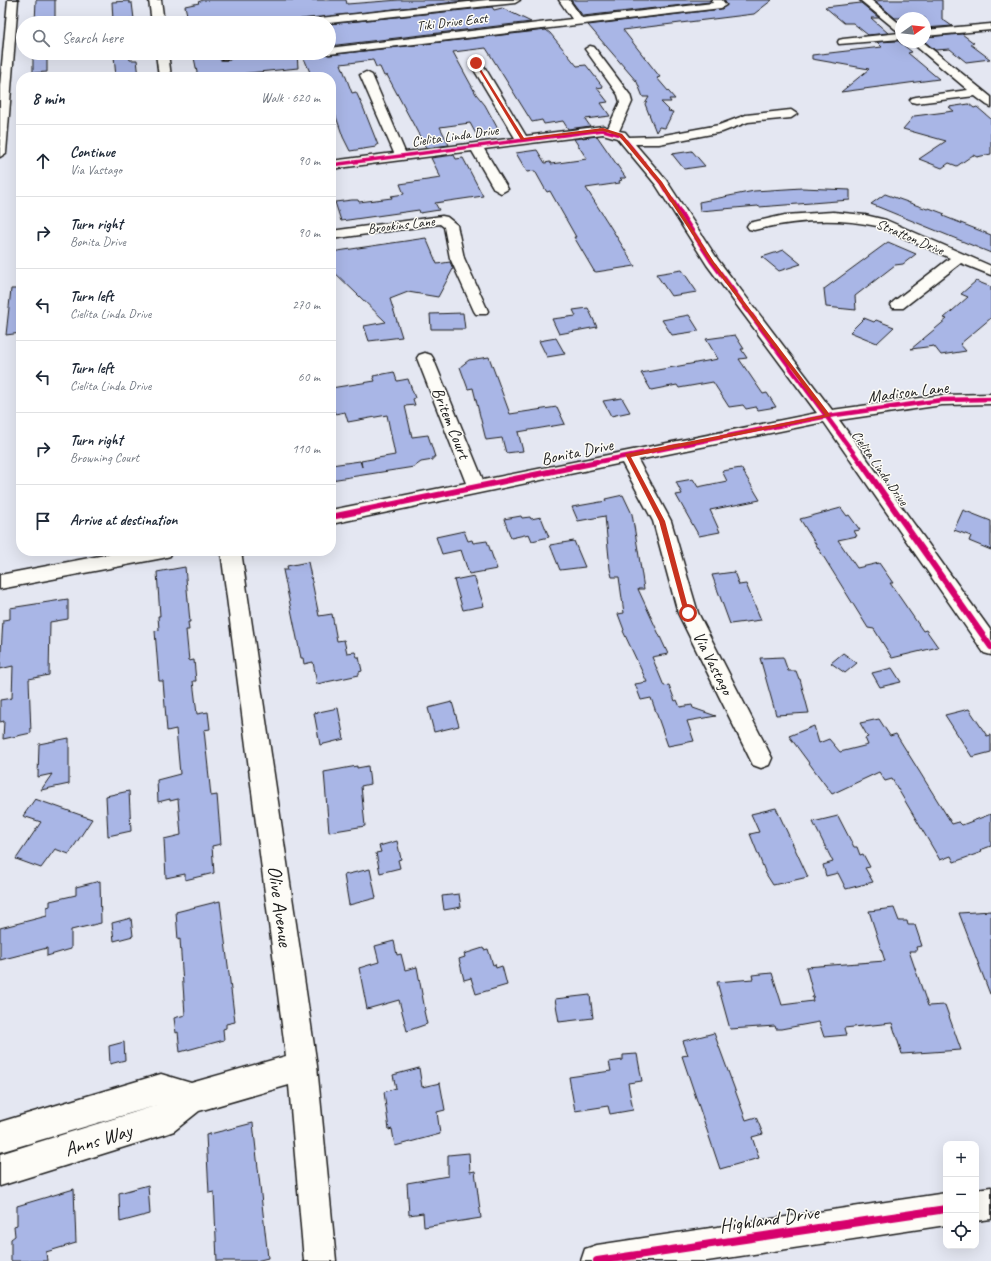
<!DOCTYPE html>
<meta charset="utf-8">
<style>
body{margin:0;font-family:Caveat,sans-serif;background:#f6f6f7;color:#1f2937}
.controls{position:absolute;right:12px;bottom:12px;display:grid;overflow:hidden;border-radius:8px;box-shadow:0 4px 16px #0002}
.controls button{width:36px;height:36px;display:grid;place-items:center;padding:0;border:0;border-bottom:1px solid #e0e1e3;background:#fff;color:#1f2937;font:20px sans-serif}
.compass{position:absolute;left:895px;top:12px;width:36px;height:36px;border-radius:50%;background:#fff;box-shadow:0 4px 16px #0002;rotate:75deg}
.stop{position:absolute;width:12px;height:12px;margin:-9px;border:3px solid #c8321e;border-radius:50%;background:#fff}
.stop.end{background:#c8321e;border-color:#fff;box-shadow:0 1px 4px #0008}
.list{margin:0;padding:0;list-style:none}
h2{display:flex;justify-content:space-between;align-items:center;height:52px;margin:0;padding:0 16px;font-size:17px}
h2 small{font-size:13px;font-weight:400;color:#747a83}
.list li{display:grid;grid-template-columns:26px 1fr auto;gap:12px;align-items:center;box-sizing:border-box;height:72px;padding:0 16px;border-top:1px solid #e0e1e3}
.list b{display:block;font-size:15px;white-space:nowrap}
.list p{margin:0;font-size:13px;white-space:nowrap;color:#747a83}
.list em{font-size:13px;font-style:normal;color:#747a83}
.icon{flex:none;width:22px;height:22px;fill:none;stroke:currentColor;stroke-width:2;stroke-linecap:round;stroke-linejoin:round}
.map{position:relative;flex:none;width:991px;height:1261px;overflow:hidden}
.search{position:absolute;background:#fff;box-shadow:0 4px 16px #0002;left:16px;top:16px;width:320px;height:44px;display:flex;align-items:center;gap:10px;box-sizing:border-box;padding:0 14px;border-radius:22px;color:#747a83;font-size:15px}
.panel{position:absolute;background:#fff;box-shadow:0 4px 16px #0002;left:16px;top:72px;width:320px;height:484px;border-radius:16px}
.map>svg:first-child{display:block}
</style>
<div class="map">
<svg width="991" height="1261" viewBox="0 0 991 1261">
<rect width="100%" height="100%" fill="#e4e7f2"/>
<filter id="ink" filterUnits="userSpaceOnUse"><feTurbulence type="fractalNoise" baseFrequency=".025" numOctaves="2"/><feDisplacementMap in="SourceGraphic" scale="8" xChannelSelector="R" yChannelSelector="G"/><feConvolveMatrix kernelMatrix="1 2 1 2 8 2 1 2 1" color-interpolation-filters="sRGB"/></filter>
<g filter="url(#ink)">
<path fill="#a9b6e6" stroke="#1c1c1c" d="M36,0H55V23H35Z
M203,0H346L347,4L399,0H473L273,23H189L185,6L199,3L198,2Z
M571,0H710V2L583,16Z
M724,0H772L754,14L623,30L660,77L657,78L675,99H669L671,102H661L669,110L668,111L673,112L665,128L659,127L656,132L645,104L649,97H643L637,82L588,25L721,9L727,5Z
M884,0H942V19L952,26L925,28V18H895L875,1Z
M129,1V3H132L134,19L113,21L112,2Z
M861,3L879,18H871L888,33L868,35L853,23H844L825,7Z
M492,7L494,10L502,8L531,22L329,46V24Z
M546,30L550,33L577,66L586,65L603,87L597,88L608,102L601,103L610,116L585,119L590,126L568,129L563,121L544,124L542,120L532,122L486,48L453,52L476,94L485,105L499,131L476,134L470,123L440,127L449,145L426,148L387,75L384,76L380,67H376L373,60L341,64L352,93L356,92L363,107L378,145H376V147L350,151L343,137L331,102V77H312L303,56L324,53L329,55Z
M962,34L974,43L970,44L990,59L966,62L950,49L935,50L925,42V37Z
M898,41L912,52L908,53L939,79L841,92L869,69L812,59V55L882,47L877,42Z
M33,53H47V72L33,73Z
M193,53H218L221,60H230L231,53H297L298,68L239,74L240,76L230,77H198Z
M128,54L130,60H137L139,77H116L114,56Z
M969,104L974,108L977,107L991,119V154L977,157L973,155L957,166L949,163L942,168L919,159L946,141L903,129L914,116L954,111L949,107Z
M597,136L626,178H620L622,180L619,181L620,183L586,188L635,266L596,272L594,271L574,237H576L550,191L547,192L545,189L535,171L527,172L516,153L537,150L545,163L550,162L551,164L587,159L574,139Z
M692,151L705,166L684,169L672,154Z
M454,155L456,159L463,158L483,196L435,203L439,210L420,213L419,210L341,221L335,202L352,200H358L359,202L392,198L391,196L404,194L400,184L441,178L431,158Z
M802,188L850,190V200L759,207L758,206L700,211L699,202L754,191Z
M885,194L927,209L929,208L945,214L943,216L991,235V253L871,204Z
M426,238L437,264L450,262L453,269L438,297L408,292L390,299L402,337L369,341L364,326L386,322L331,269V252Z
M888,242L916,254L903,264L895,265L855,296L856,310L826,307L824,289Z
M784,250L801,264L779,271L762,257Z
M682,270L697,292L671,296L656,274Z
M976,281L991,287V318L960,344L966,351L941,355L934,346L911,349L947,319L944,318L968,297L961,294Z
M11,289H21V333L6,335Z
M588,308L597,327L559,334L552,319L576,316L573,310Z
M463,313L465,329H431L430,314Z
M689,315L699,331L672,335L662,320Z
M864,318L874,322L876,320L894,327L877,343L850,332Z
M735,335L744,349H741L747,358L739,359L763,394L767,393L776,407L758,410L756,407L746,409L743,405L729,407L713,382L679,388L677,385L651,390L641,373L718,359L706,339Z
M556,338L565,354L547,357L539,341Z
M489,357L510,414L557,407L565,424L518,432L523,451L506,453L502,438L486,440L473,388L468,389L460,367L469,360Z
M394,372L397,381L408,379L415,398L413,399L415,405L405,406L412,437L428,435L435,457H433V460L421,462L414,467L331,480V465L360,461L362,467L361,461L395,455L387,415L348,422L345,412L335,414L331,400V388L375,381L373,376Z
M622,398L630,412L611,416L603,401Z
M741,468L760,500L710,510L720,532L699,536L676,495L682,494L676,482L693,479L698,487L727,481L722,471Z
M623,495L632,514L638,550L644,589H638L668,654L652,657L664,686L669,685L675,701L677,700L680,707L692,705L693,708L716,716L687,721L694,741L668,746L651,698L641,700L635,684L647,682L623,631L624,630L618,614L624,613L619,577H612L610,569L605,516L578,521L572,507L606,501L605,499Z
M841,508L847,516L849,515L860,530L854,531L857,536L838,540L857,568L879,563L893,583H890L923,631L926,630L938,647L892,658L874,629L868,628L800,519Z
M963,510L991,521V550L969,541L971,536L954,530Z
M521,516L522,518L530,517L531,519L541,517L549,537L532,541L529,534L511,538L504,519Z
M464,531L468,541L472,540L473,543L487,541L497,569L469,574L461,550L442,554L436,537Z
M574,541L585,567L560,570L550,545Z
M308,562L319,616L332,614L337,641L344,640L347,653L355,652L357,657H359L362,671L359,672V675L317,684L313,662L304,664L303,658H301L283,570H288L287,566Z
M185,567L190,622H188L189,630H186L189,661L194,660L196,681H193L197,714L208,712L210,729L204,730L211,796L217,795L221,844L212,846L214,873L185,880V874L166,878L164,839L181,835L178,799L170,801V799L158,802L157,780L180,774L176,729L167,731L163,681H159L155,631L159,630L158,616H160L157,572Z
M734,572L739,585L746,584L761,620L730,624L712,575Z
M474,576L484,606L463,610L454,580Z
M68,599V619L50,622L49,675L29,679L31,733L3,739L4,721L0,722V700L12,698L13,666L0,669L3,620L10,619V608Z
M843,653L857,663L845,673L831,663Z
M783,657L788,671H796L799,679H800L809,713L776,715L760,658Z
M892,668L901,682L880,687L872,673Z
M452,702L459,726L434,732L428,708Z
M338,708L344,739L320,745L314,713Z
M969,709L987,736L991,735V752L972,757L945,715Z
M879,719L890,736L896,734L952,824L959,822L962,825L991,814V846L980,850L982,852L954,862L951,856L940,860L892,779L885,781L879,772L832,794L789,736L814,726L819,743L829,739L840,752L868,745L865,738L868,737L860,723Z
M69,738V784L41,790L52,774L38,777L39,744Z
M357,766V768L368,766L370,784L361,786L365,826L329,832L324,772Z
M129,791L131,831L108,836L106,796Z
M35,799L92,819L69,854L55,849L41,868L16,859L41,822L23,816Z
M776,808L808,877L773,885L766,874L750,834L759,832L751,814Z
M838,816L854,847H857L860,855L863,854L870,867L865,868L873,882L846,889L838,873L826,876L823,865L833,862L813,822Z
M397,841L401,859L398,860L400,868L380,873L376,853L381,852L379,846Z
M370,869L376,898L349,905L344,875Z
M100,881L101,923L71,930V949L47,956V948L0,960V928L47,916V907L50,906V901L76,895V887Z
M459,894L461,907L444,910L442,896Z
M220,901L235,1022L226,1024V1028L223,1029L224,1040L180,1052L178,1032L176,1033L174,1018L185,1015L180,939L178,940L176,912Z
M894,908L899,921H907L908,925H915L922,946L916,947L917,951H909L928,1006L945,1005L961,1050L902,1054L892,1023L844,1028L846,1035L824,1037L819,1022L781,1029H776L775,1026L730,1029L717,982L753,979L752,975L772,973L782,1005L813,1001L812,997H814L806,967L885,961L869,911Z
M991,911V994H990L959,913Z
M131,918L133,936L114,941L112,923Z
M394,941L397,955L401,954L405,970L417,967L425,1010L424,1011L427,1024L407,1031L399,1000L367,1009L359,968L379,962L375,946Z
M483,948L484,950L488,949L493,965L495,964L496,968L502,966L507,985L476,994L471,978L464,980L459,959L465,957L464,954Z
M590,995L593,1018L559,1022L555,999Z
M714,1033L746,1120L756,1117L763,1134L752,1137L759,1158L720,1169L682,1056L688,1055L683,1041Z
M124,1042L125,1060L110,1064L109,1046Z
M637,1054L642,1081L628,1083L633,1110L610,1114L608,1106L575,1111L569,1077L611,1071L609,1062L623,1060V1055Z
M419,1068L422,1087L440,1083L445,1110L437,1112L440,1134L395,1146L392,1129L389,1130L384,1092L396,1088L393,1075Z
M253,1123L268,1258L256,1261H217L214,1192L209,1193L206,1135Z
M469,1153L470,1172L475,1171L481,1218L424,1227L423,1213L409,1215L407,1183L448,1176V1155Z
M148,1185L150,1214L120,1222L119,1193Z
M74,1189L76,1243L46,1252L47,1261H11V1239L15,1236L14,1226L17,1225V1206Z"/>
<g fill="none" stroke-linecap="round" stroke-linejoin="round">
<defs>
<path id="street" d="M8,0H18L6,153L0,157V86Z
M487,0H520L515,3L329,23H296L301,20Z
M559,0H569L582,18L713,3L711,0H722L726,5L721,8L329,54L325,53H329V48L572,19Z
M860,0H871L901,25V39L839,44L838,42L839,40L843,39L900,33Z
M991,24V30L925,36V30Z
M911,42H923L991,97V107L987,105L975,96L916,103L912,102L910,100L912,98L916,97L968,90Z
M590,46L594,47L630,95L632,102L619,131L625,132L629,137L659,136L719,125L746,115L791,110L797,114L791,118L748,122L722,132L659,144H635L666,180L718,260L832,410L942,395L991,394V404L942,405L839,420L991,631V655L984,653L824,422L638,460L671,521L698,613L772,758L769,765L761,768L753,765L678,613L653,521L622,463L331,524V510L466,483L417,358L419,355L425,353L431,355L433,358L483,480L817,413L707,265L656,185L617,138L603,134L484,149L508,189L501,193L494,189L472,151L331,169V161L394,153L360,75L366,72L372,75L405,152L515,138L470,63L476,60L482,63L526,136L603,126L608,128L620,102L618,95L585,49Z
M219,53H229L230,57L229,59H221Z
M833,212L865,215L886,220L991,266V275L961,263L903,308H893L891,305L893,302L950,258L877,226C835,217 795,220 754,230L749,229L747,226L749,223L785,215Z
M442,216L447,217L457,225L464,258L488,311L486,314H476L474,311L450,258L444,227L440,224L331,239V231Z
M126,551H172L170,556L163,558L0,589V575Z"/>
<path id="secondary" d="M149,0H161L164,23H152Z
M156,53H168L171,77H159Z
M221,551H241L317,1066L336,1261H304L289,1085L199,1111L174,1131L163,1135L0,1186V1154L158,1105L0,1152V1122L161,1074L191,1083L286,1056Z
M991,1187V1219L976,1221V1189Z
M946,1193V1225L707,1261H581L585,1249L597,1245Z"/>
</defs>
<use href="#street" stroke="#1c1c1c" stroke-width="3"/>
<use href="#secondary" stroke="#1c1c1c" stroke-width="3"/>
<use href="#street" fill="#fdfcf7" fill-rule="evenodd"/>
<use href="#secondary" fill="#fdfcf7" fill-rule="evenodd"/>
<defs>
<path id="cycleway-far3" d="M331,165L603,130L621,135L661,183L672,201"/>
<path id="cycleway-far2" d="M672,200L712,262L861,463
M592,463L828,416L942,400L991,399"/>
<path id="cycleway-far1" d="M861,462L991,647
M331,517L597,462"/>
<path id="cycleway" d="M597,1261L946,1209"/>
</defs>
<use href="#cycleway-far3" stroke="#fdfcf7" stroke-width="5"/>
<use href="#cycleway-far2" stroke="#fdfcf7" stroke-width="6"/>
<use href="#cycleway-far1" stroke="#fdfcf7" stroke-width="8"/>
<use href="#cycleway" stroke="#fdfcf7" stroke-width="10"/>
<use href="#cycleway-far3" stroke="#d6006c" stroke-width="3.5"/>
<use href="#cycleway-far2" stroke="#d6006c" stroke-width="4.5"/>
<use href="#cycleway-far1" stroke="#d6006c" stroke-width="6"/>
<use href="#cycleway" stroke="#d6006c" stroke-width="8"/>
</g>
</g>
<path fill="#c8321e" d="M474,62L477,63L524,138L603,128L622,134L662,182L714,262L831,416L631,457L665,521L690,615L684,613L659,521L625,454L825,415L711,263L659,184L619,136L603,131L521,140Z"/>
<g text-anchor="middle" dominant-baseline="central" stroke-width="3" stroke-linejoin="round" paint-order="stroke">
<g font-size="14" fill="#1c1c1c" stroke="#fdfcf7">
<text transform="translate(452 22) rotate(-7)">Tiki Drive East</text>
<text transform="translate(455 136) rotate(-8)">Cielita Linda Drive</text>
<text transform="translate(401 225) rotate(-7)">Brookins Lane</text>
<text transform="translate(910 237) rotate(23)">Stratton Drive</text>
<text transform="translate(880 468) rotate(55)">Cielita Linda Drive</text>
</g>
<g font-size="17" fill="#1c1c1c" stroke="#fdfcf7">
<text transform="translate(908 392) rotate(-7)">Madison Lane</text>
<text transform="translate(451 423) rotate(68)">Britem Court</text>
<text transform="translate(577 452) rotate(-12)">Bonita Drive</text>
<text transform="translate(713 663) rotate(63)">Via Vastago</text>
</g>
<g font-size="20" fill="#1c1c1c" stroke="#fdfcf7">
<text transform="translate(280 906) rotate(82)">Olive Avenue</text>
<text transform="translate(98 1140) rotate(-17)">Anns Way</text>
<text transform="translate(769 1219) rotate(-8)">Highland Drive</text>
</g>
</g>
</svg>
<div class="controls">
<button>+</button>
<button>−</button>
<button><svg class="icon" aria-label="locate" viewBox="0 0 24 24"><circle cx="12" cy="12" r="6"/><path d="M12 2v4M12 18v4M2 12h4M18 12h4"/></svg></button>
</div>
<svg class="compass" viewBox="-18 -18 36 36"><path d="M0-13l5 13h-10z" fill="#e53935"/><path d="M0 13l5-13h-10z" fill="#747a83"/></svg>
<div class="stop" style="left:688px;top:613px"></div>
<div class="stop end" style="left:476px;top:63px"></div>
<div class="search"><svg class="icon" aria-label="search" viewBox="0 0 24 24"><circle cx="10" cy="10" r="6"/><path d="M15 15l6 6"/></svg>Search here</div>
<section class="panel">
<h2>8 min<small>Walk · 620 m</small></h2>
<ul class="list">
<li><svg class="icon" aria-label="ahead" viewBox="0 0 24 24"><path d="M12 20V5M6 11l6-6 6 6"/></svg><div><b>Continue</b><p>Via Vastago</p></div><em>90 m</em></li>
<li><svg class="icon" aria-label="right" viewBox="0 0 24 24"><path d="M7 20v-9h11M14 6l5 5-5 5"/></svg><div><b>Turn right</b><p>Bonita Drive</p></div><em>90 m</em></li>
<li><svg class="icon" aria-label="left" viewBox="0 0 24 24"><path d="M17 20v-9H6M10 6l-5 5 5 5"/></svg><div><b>Turn left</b><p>Cielita Linda Drive</p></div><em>270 m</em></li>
<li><svg class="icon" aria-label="left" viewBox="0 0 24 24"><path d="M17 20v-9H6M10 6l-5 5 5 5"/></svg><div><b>Turn left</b><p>Cielita Linda Drive</p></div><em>60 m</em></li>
<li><svg class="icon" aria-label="right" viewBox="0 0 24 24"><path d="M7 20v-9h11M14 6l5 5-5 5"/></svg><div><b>Turn right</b><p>Browning Court</p></div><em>110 m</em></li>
<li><svg class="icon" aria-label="arrive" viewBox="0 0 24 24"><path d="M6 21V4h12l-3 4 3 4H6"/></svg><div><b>Arrive at destination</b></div></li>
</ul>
</section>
</div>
